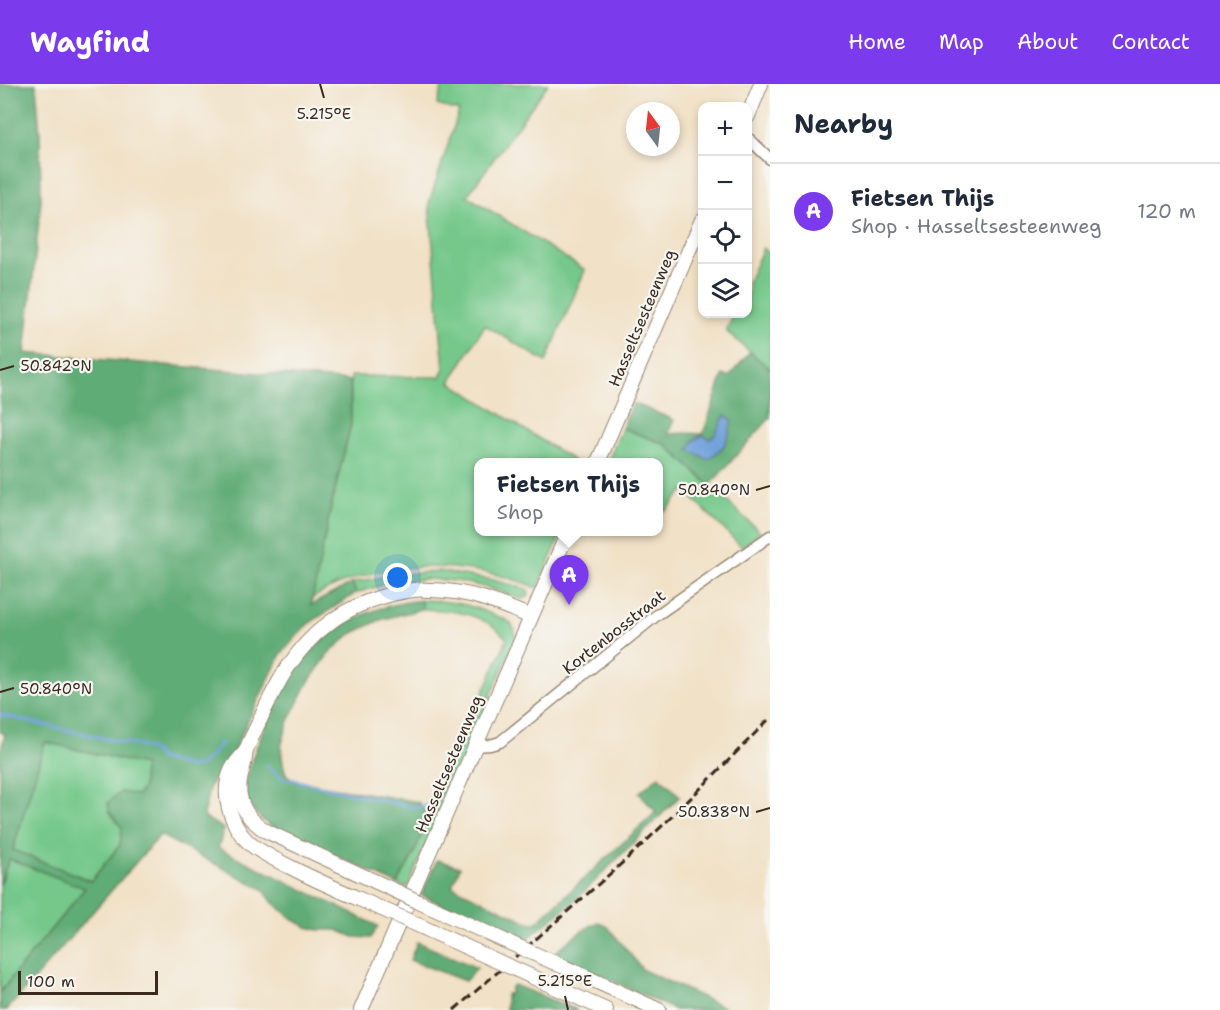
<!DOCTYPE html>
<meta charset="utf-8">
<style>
body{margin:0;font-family:"Shantell Sans",sans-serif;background:#f6f6f7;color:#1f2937}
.controls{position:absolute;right:18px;top:18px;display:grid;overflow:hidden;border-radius:12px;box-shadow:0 3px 9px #0003}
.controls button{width:54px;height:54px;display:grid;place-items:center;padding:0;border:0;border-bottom:2px solid #e0e1e3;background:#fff;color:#1f2937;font:30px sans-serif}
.compass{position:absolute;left:626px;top:18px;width:54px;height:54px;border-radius:50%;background:#fff;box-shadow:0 3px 9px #0003;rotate:345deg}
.scale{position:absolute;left:18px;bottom:15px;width:140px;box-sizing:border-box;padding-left:6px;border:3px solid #3b2a1e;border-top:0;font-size:16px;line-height:21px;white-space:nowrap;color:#3b2a1e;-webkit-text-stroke:4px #f6f6f2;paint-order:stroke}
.you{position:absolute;left:398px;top:494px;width:21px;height:21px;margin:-15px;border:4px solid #fff;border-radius:50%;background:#1a73e8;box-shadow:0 0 0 9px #1a73e833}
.badge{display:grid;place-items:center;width:39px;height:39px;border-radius:50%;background:#7c3aed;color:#fff;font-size:20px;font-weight:700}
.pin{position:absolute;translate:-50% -50px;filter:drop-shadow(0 2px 3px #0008)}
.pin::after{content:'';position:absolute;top:32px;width:21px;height:18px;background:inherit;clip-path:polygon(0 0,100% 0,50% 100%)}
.popup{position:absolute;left:474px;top:374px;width:189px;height:78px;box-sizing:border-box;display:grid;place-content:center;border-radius:12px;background:#fff;filter:drop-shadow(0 2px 4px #0005);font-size:20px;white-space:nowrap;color:#747a83}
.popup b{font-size:22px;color:#1f2937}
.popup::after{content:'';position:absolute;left:50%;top:100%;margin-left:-12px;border:12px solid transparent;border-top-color:#fff}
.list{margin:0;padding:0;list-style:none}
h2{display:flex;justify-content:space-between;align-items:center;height:78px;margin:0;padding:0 24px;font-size:26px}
h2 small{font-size:20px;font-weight:400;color:#747a83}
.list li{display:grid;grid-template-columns:39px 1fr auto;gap:18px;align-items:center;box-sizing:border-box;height:96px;padding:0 24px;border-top:2px solid #e0e1e3}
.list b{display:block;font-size:22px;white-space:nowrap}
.list p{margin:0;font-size:20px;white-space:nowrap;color:#747a83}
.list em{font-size:20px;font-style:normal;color:#747a83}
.icon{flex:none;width:33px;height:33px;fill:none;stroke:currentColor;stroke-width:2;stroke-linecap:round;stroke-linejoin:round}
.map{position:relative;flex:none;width:770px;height:926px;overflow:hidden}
header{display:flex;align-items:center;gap:36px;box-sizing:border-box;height:84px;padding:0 30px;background:#7c3aed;color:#fff}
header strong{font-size:28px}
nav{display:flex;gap:33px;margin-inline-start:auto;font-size:21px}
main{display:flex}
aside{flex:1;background:#fff}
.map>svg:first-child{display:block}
</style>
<header>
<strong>Wayfind</strong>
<nav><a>Home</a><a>Map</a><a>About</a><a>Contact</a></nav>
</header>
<main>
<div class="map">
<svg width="770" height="926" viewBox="0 0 770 926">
<rect width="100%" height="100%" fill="#f6f6f2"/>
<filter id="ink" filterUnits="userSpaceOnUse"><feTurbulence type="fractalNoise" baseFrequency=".0167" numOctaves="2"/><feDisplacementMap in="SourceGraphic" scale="12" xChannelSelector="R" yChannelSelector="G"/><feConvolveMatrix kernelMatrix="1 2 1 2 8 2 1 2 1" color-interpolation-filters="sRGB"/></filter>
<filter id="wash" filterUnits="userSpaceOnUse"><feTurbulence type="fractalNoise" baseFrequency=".008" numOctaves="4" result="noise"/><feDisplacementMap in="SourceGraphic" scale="24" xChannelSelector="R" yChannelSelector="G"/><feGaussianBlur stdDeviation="1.35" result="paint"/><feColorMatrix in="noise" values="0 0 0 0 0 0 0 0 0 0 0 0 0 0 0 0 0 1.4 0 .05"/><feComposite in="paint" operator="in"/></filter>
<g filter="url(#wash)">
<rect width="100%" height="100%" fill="#f1e1c6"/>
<path fill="#75c88a" stroke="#587954" stroke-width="1.5" d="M443,0H548L467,112L585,186L546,278L485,241L450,298L576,378H479V448H562L538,504C517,496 494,489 471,486C430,480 384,483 344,498C333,502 322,509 311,515L331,423L351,340V292L440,293L444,284L429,119L459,27L437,21Z
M763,164L770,171V285L726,247L734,230H748V198Z
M622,344L665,360L760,448L742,463L684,406L666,427L659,421V378H612L609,375Z
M439,487L493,496L526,505L529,509L528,513L522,515L489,504L457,497L426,495L392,498L356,509L352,499L390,491Z
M422,516C450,517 465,519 491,530C498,533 507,534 512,541C515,544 515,550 516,554L407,804L397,800L414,770L426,739L507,555C485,529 454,526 422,525Z
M45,658L144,681L143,703L138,711L109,727L123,744L120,761L91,797L12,766Z
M9,774L85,804L0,908V801Z"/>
<path fill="#60ac76" stroke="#4e6b4a" stroke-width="1.5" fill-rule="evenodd" d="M0,0H36L40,50L41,117L25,269L350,297L351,340L331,423L311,521L352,499L356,509L308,540L281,570L224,686L210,701L204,728L205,734L224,745L218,764L378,842L371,854L354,853L337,846H319L307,843L294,836L273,819L263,805L160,751L7,926H0V908L85,804L9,775L0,801V668L5,650L0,648ZM45,658L144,681L143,703L138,711L121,708L108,718L109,727L122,744L120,761L91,797L13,766Z
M750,268L770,285V334L710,401L665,360L622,344L633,319L674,336L668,350L684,349L703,350L723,291L729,293Z
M422,516V525L380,536L351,550L330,568L309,597L288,639L281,663L283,680L286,690L294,697L418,718L425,727L426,739L414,770L397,800L269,741C258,733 248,723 245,709C242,693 272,623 282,606C291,589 304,573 318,560C349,533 382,520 422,516Z
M659,692L680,712L580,812L525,857L421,811L437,776L460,783L452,802L528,838L536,839L656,728L639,709Z
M598,838L608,843L643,886L730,926H675L554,870C567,857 582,846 598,838Z
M417,858L477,884L465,897L410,876Z
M514,901L577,926H506V910H510L511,903Z"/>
<path fill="#70a0da" stroke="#56657c" stroke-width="1.5" d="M725,331L732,336C727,357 727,364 707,375L689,366L694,356L703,351L709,355L715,351Z"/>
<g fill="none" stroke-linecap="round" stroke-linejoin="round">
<path stroke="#70a0da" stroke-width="3" d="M0,631L139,662L152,666L160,675L191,683L201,681L210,673L221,659L222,660
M267,681L280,693L417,724L427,721L438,715"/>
</g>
</g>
<g filter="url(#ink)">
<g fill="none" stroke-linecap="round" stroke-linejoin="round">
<defs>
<path id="minor" d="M748,54L770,75
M475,662L490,661L500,658L657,531L770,452"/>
<path id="major" d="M748,32L761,0
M598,378L702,136
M245,668C238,676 230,684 228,696C223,718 234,748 253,762C267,772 282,779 298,787C328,802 360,815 391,829
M398,808L266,747C253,738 243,729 240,712C238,701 241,691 244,680C245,676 245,671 246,667C249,657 255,647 259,638C276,600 295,564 329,539C352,521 384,510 413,506C419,505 425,506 431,506C470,507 496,518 531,533
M419,818L503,856
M411,838L486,872
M562,882L659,926
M546,899L606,926
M361,926L568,448"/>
</defs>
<use href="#minor" stroke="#968672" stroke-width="13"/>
<use href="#major" stroke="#968672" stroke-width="16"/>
<use href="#minor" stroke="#fff" stroke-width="10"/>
<use href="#major" stroke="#fff" stroke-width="14"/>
<path stroke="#3b2a1e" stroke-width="3" stroke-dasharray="9 4.5" stroke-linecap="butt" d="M454,926C513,875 572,824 630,772C678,728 724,681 770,634"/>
<defs>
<path id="major-bridge" d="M398,808L419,818
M391,829L411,838
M503,856L562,882
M486,872L546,899"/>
</defs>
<use href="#major-bridge" stroke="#968672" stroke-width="16" stroke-linecap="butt"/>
<use href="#major-bridge" stroke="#fff" stroke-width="14"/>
</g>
</g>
<path fill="none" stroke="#3b2a1e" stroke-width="2" d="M320,0L324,14M0,286L14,282M756,406L770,402M0,608L14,604M756,728L770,724M565,912L568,926"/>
<g text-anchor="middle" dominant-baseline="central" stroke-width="4.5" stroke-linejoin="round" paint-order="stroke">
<g font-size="16" fill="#3b2a1e" stroke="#f6f6f2">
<text transform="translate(642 234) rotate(-67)">Hasseltsesteenweg</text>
<text transform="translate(614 548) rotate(-38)">Kortenbosstraat</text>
<text transform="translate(449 680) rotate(-67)">Hasseltsesteenweg</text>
</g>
</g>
<g font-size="15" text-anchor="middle" fill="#3b2a1e" stroke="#f6f6f2" stroke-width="4.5" stroke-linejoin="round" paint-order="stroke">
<text x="324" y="35">5.215°E</text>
<text x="56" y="287">50.842°N</text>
<text x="714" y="411">50.840°N</text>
<text x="56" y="610">50.840°N</text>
<text x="714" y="733">50.838°N</text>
<text x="565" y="902">5.215°E</text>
</g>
</svg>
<div class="controls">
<button>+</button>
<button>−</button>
<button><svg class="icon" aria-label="locate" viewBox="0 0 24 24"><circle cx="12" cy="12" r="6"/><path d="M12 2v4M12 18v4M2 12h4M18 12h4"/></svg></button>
<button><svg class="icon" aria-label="layers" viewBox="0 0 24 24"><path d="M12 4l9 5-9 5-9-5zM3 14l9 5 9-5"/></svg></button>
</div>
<svg class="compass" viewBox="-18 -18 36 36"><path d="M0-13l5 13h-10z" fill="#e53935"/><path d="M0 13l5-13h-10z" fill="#747a83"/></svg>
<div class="scale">100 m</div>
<div class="you"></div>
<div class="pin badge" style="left:569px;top:521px">A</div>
<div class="popup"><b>Fietsen Thijs</b>Shop</div>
</div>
<aside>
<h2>Nearby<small></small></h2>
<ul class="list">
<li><span class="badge">A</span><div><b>Fietsen Thijs</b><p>Shop · Hasseltsesteenweg</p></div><em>120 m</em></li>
</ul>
</aside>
</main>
